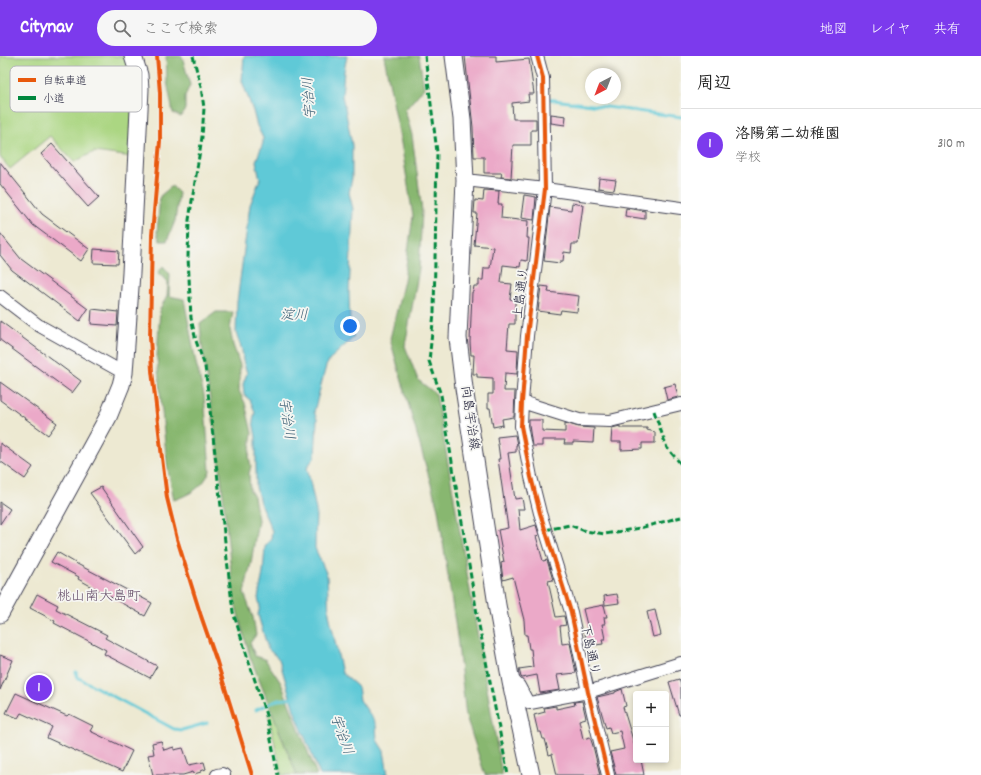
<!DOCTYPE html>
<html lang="ja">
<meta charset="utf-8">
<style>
body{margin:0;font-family:Dekko,"Klee One",sans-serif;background:#f6f6f6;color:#222}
.controls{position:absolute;right:12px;bottom:12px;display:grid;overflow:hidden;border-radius:4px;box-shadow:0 2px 6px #0003}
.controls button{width:36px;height:36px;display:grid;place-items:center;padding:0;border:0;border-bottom:1px solid #e0e0e0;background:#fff;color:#222;font:20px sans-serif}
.compass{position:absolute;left:585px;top:12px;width:36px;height:36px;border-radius:50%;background:#fff;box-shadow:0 2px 6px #0003;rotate:222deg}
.you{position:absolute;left:350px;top:270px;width:14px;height:14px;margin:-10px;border:3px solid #fff;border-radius:50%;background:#1a73e8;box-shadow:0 0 0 6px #1a73e833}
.badge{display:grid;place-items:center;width:26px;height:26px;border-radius:50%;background:#7c3aed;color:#fff;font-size:13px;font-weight:700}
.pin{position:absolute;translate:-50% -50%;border:2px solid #fff;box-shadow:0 1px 4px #0006}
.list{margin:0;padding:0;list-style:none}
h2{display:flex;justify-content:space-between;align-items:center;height:52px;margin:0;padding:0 16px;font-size:17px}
h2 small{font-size:13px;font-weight:400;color:#767676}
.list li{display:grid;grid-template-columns:26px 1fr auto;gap:12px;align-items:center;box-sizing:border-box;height:72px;padding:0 16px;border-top:1px solid #e0e0e0}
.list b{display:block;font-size:15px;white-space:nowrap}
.list p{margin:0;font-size:13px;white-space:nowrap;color:#767676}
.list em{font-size:13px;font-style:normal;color:#767676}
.icon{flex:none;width:22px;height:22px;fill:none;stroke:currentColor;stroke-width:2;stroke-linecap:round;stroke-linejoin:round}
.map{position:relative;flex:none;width:681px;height:719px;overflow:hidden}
header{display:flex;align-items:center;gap:24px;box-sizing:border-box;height:56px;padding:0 20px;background:#7c3aed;color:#fff}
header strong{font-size:19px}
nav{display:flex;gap:22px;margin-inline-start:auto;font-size:14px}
.search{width:280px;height:36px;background:#f6f6f6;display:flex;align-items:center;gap:10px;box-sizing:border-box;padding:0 14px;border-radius:22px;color:#767676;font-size:15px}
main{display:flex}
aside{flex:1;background:#fff}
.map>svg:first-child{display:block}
</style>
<header>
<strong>Citynav</strong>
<div class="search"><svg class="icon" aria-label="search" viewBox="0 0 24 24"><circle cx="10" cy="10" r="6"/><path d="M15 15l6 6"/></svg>ここで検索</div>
<nav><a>地図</a><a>レイヤ</a><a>共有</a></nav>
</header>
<main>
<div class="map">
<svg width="681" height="719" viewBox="0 0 681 719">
<rect width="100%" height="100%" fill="#f6f6f2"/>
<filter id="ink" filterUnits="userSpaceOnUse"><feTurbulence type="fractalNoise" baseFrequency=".025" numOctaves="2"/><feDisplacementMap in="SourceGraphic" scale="8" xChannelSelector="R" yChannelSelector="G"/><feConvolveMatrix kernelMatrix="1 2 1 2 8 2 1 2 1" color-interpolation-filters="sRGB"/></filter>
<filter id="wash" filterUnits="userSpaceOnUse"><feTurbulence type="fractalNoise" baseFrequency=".012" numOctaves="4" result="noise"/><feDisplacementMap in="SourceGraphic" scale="16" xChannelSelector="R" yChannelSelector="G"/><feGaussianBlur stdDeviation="0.9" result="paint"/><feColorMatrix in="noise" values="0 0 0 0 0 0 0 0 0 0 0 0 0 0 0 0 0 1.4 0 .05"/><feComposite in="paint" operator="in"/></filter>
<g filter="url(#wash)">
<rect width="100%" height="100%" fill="#ede9d2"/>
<path fill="#abd682" stroke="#667c5e" d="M0,0H127L136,33L133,101L94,96L74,106L50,80L10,113L0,101Z
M268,658H273L285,690L297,719H282Z"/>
<path fill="#88b770" stroke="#556c56" d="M166,0H182L190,29L185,40V53L181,61L173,57L167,25Z
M384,0H419L424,32L405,54L412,79L422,155L419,213L405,290L418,324L436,338L502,719H485L466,660L457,580L438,453L390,283L404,224L413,160L401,87Z
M172,130L179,137L175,165L167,185H160L157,177L160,140Z
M163,210L170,218L169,240L184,243L196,307L204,339L210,415C203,431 191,438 174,444L167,409L157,302L160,253L167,240L168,226L158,217Z
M216,256H233L230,273L233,289L240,309L239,335L245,347L252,377L249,401L251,410L249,418L250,435L254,440L258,464L251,507L244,537L253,561L256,579L250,587L255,600L265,603L281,627L317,719H297L250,601L234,544L220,410L202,289L200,268Z"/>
<path fill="#5ec9d7" stroke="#407689" d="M244,0H347L344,15L342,40L345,52L352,89V122L349,137L353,153L349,237L350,270L354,281L331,302L326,310L314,356L317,363L315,401L307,411L316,454L315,492L327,519L329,558L342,617L358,631L360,644L373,663L376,669L377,684L384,695L388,719H320L294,654L279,603L268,593L258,559L260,550L258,542L263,517L265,491L271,482L272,475L260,447L256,431V381L253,365L255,356L250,344L244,339L243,328L247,317L243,305L242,294L236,277L237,246L250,149L260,123L256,105L263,87V82L257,70L253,55L242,25Z"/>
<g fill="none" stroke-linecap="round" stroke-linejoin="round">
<path stroke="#5ec9d7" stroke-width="3" d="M547,43L681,61
M76,616L77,621L174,673L182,674L207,667
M256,654L278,644L294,642"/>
</g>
<g id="blocks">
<path fill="#eba9c8" d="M465,0H496V6L529,3L534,38H528L529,45L512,47L513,63H536V74H531V89H513L511,122L501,121L502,117H484V101H474L473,71Z
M551,58L566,60L565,69L551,67Z
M52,88L99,141L88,151L41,98Z
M0,106L42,158L89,193L81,205L33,169L0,128Z
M599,122L616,124L614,134L598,132Z
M484,134L499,135L498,148H502L501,162L528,165L527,182H529L527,205L521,204L520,211L503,209L501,227L512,228L510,243L515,244V268H509L507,293L518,294L517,318L505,317L504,335H515L514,361L502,363L503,369L493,371L490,352H488V338H493V322L477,321V318H473L474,299H471L470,286L472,236H473L474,230H479V224H483L484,212H490L493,191L474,189L477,157H474L475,144L483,145Z
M524,139L536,141L534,164L521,162Z
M572,147L583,149L578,188H572L571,197L564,196L563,205H560V207L544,205L550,151L571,154Z
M626,152L645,155V163L625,160Z
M0,177L21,203L88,253L80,265L12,214L0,199Z
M94,193L119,195L118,208L93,207Z
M541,230L549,231L548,236L579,240L577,256L561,254L560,258L538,255Z
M92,253L118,256L117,270L91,268Z
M0,265L81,325L72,337L0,284Z
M0,326L57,367L48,379L0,344Z
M675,328L678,341L667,344L664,331Z
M529,364H542V375L565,376V367L579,371L594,372L593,387L573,386V388H564L565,384H542V390H532L529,369Z
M620,370V372H647V374L655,376V387H642V393L621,394V386H611L612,372Z
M515,379L517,389H516V396L508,397L515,443L522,442L524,453H518L520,474L536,469L539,479L536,480L543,505L547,504L553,524L548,525L556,561L564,560L566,569L560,570L562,588L570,587L576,617L557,619L560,634L540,637L537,619L522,622L521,621L519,613L533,611L531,593H529L527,579H525L524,564L513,521L503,524L501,507L504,506L498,474L508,472L498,403H500L497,381Z
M0,387L33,411L25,423L0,405Z
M101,431L143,491L135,498L90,437Z
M0,446L10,453L0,468Z
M57,496L79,509L152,547L145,560L78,523L79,521L51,506Z
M37,538L58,549L56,553L107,579L105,582L157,610L150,622L104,598L106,594L54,567L55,565L30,552Z
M617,538L619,547L605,549L604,540Z
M604,549L607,561H604L605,568H602L605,583H602L603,588L588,590L585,578L589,577L583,553Z
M655,554L661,579L653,581L647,556Z
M0,599L13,604L0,634Z
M679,623L681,629V659H679L669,626Z
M622,633L626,650L623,651L636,694V704H641L644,719H616L613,707L610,696L624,693L620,675L611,677L609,671L606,672L597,641L615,637V636Z
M16,637L67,660L69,658L93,670L90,675L132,695L122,716L47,682L52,671L21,657L18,662L6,657Z
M582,645L586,662L579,664L583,683L590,681L593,690L600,719H557L552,698L549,699L545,683H543L541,676H538L534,659L545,656L544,652L556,650V653L575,649L574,646Z
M161,685L164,694L174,691V694L183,692L189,709L204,706L206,713L201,715V716L194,718L193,716L183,719H153L148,699L154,698L152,687Z"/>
</g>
</g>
<g filter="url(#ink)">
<use href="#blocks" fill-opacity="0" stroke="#404052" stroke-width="1"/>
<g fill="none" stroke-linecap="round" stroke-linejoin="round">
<defs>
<path id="street" d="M537,0L543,22L545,133L527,280L522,346L521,370L531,421L540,457L571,556L588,636L608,719
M465,124L545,133L681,152
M0,240L38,269L124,317
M522,346L579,364L610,365L681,348
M511,622L519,630L527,645L530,647L588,636L681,607
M217,719L222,718L224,719"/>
<path id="secondary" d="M454,0L462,63L465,124L458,282L464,332L497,549L511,626L531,719
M0,558L108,361L121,329L124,317L131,217L140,33L139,19L133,0"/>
</defs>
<use href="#street" stroke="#404052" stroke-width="14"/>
<use href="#secondary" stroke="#404052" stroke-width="19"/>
<use href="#street" stroke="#fff" stroke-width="12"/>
<use href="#secondary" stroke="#fff" stroke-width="17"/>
<path stroke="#00873e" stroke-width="3" stroke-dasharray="6 3" stroke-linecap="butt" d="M193,0L201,31L204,52L202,81L189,164L188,201L191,262L196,285L205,310L233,556L266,659L278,719
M425,0L437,96L434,257L429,305L441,339L478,564L508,719
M654,355L667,392L681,408
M545,474L570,469L585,475L605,478L640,472L681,461"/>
<defs>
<path id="cycleway" d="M157,0L160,37V85L152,179L150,281L152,315L162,402L167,442L177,483L201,560L217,606L252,719
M537,0L543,22L545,133L527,280L522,346L521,370L531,421L540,457L571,556L588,636L608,719"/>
</defs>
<use href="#cycleway" stroke="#f6f6f2" stroke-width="6"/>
<use href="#cycleway" stroke="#e8590c" stroke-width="4"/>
</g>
</g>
<g text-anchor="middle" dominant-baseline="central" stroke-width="3.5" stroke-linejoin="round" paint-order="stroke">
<g font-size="13" fill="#22223b" stroke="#f6f6f2">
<text transform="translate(522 237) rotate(-83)">上島通り</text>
<text transform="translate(469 362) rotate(82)">向島宇治線</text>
<text transform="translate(589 594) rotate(78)">下島通り</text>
</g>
<g font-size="14" font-style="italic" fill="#375c72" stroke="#f6f6f2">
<text transform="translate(310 42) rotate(-94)">宇治川</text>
<text x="294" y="260">淀川</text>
<text transform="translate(286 363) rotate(82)">宇治川</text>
<text transform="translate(341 679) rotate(70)">宇治川</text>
</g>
<g font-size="14" fill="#68516c" stroke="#f6f6f2">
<text x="99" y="541">桃山南大島町</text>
</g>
</g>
<rect x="10" y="10" width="132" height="46" rx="6" fill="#f6f6f2" stroke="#b6b6bb" stroke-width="1"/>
<rect x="18" y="22" width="18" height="4" fill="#e8590c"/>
<rect x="18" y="40" width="18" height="4" fill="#00873e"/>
<g font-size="11" fill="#22223b">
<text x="43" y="28">自転車道</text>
<text x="43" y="46">小道</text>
</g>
</svg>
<div class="controls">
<button>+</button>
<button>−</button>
</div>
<svg class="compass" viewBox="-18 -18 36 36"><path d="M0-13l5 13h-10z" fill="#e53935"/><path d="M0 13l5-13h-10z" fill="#767676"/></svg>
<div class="you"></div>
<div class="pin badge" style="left:39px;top:632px">1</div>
</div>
<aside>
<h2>周辺<small></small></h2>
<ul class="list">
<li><span class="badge">1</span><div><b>洛陽第二幼稚園</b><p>学校</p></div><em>310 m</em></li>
</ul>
</aside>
</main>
